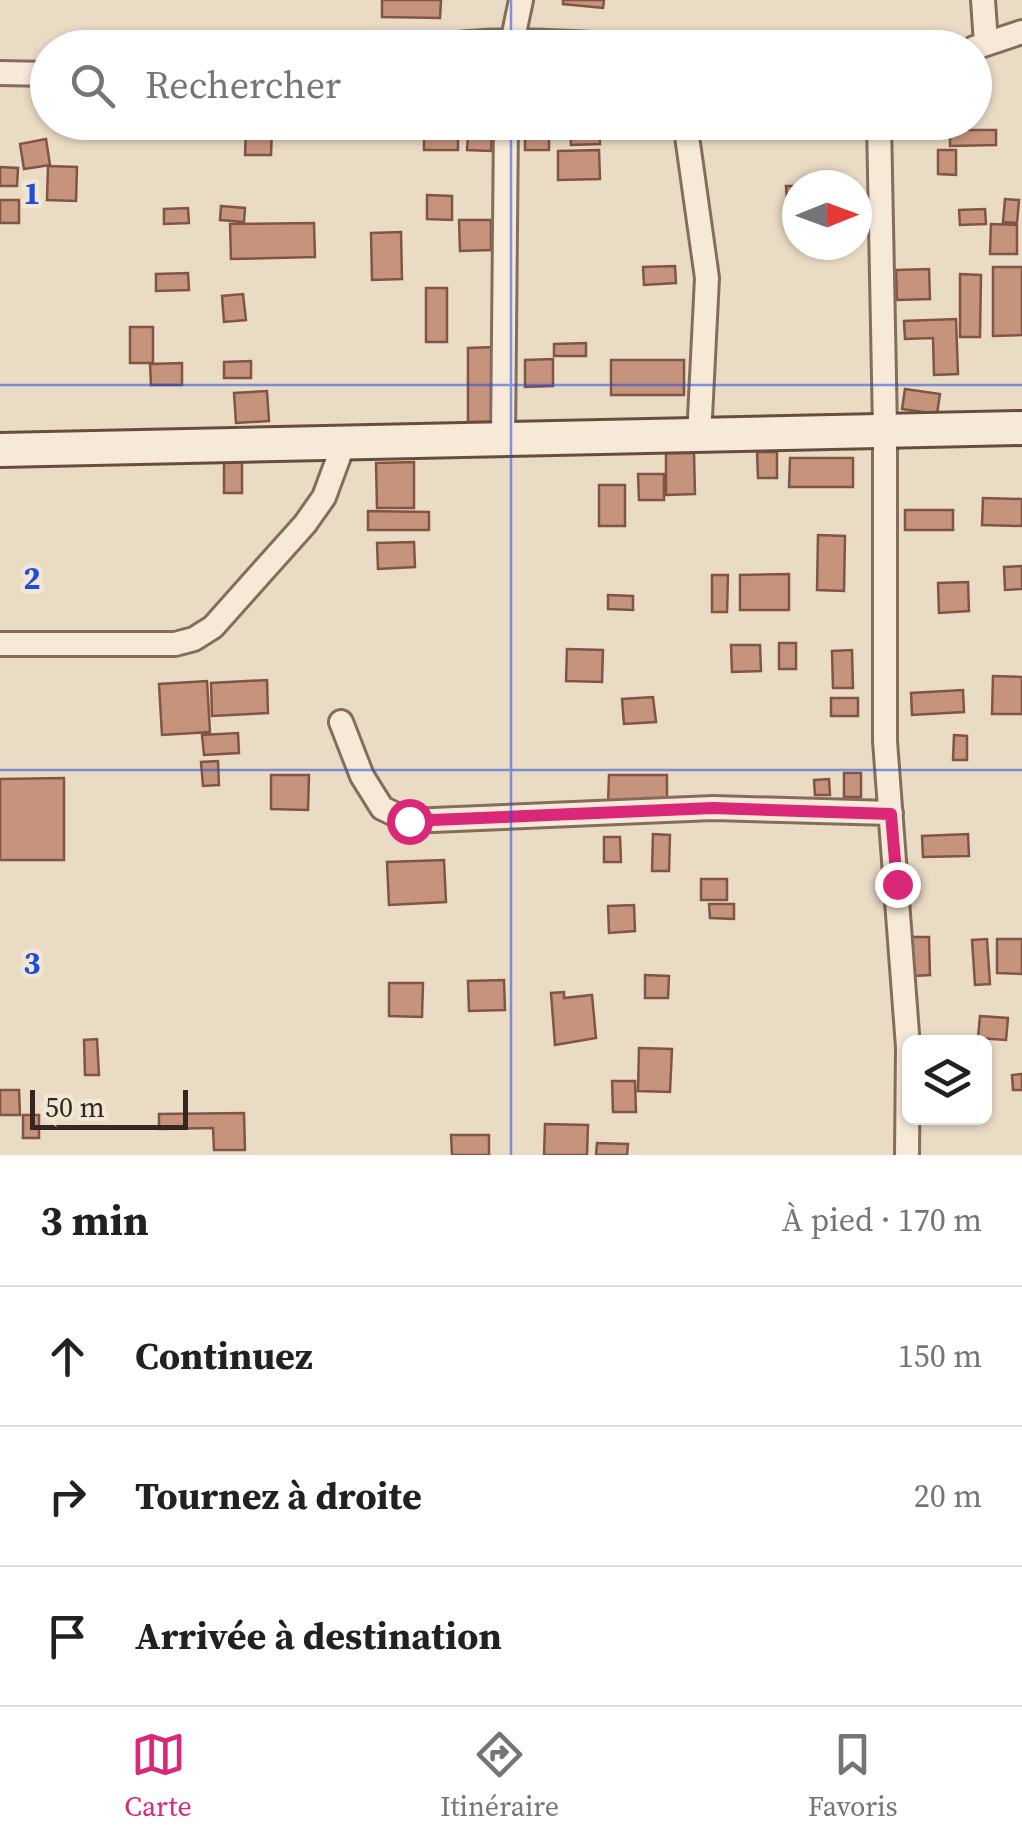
<!DOCTYPE html>
<html lang="fr">
<meta charset="utf-8">
<style>
body{margin:0;font-family:"Source Serif 4",serif;background:#f2f2f2;color:#202124}
.controls{position:absolute;right:30px;bottom:30px;display:grid;overflow:hidden;border-radius:15px;box-shadow:0 2px 8px #0004}
.controls button{width:90px;height:90px;display:grid;place-items:center;padding:0;border:0;border-bottom:2px solid #e0e0e0;background:#fff;color:#202124;font:50px sans-serif}
.compass{position:absolute;left:782px;top:170px;width:90px;height:90px;border-radius:50%;background:#fff;box-shadow:0 2px 8px #0004;rotate:89deg}
.scale{position:absolute;left:30px;bottom:25px;width:158px;box-sizing:border-box;padding-left:10px;border:5px solid #35271f;border-top:0;font-size:28px;line-height:35px;white-space:nowrap;color:#35271f;-webkit-text-stroke:8px #f2e6d4;paint-order:stroke}
.stop{position:absolute;width:30px;height:30px;margin:-22px;border:8px solid #db2777;border-radius:50%;background:#fff}
.stop.end{background:#db2777;border-color:#fff;box-shadow:0 2px 10px #0008}
.list{margin:0;padding:0;list-style:none}
h2{display:flex;justify-content:space-between;align-items:center;height:130px;margin:0;padding:0 40px;font-size:42px}
h2 small{font-size:32px;font-weight:400;color:#757577}
.list li{display:grid;grid-template-columns:65px 1fr auto;gap:30px;align-items:center;box-sizing:border-box;height:140px;padding:0 40px;border-top:2px solid #e0e0e0}
.list b{display:block;font-size:38px;white-space:nowrap}
.list em{font-size:32px;font-style:normal;color:#757577}
.icon{flex:none;width:55px;height:55px;fill:none;stroke:currentColor;stroke-width:2;stroke-linecap:round;stroke-linejoin:round}
.map{position:relative;flex:none;width:1022px;height:1155px;overflow:hidden}
.search{position:absolute;background:#fff;box-shadow:0 2px 8px #0004;left:30px;right:30px;top:30px;height:110px;display:flex;align-items:center;gap:25px;box-sizing:border-box;padding:0 35px;border-radius:55px;color:#757577;font-size:38px}
.sheet{height:550px;background:#fff}
nav{display:flex;justify-content:space-around;align-items:center;box-sizing:border-box;height:140px;border-top:2px solid #e0e0e0;background:#fff;font-size:28px;color:#757577}
nav a{display:grid;justify-items:center;gap:5px}
nav .on{color:#db2777}
.map>svg:first-child{display:block}
</style>
<div class="map">
<svg width="1022" height="1155" viewBox="0 0 1022 1155">
<rect width="100%" height="100%" fill="#eadbc5"/>
<path fill="#c6937d" stroke="#815544" stroke-width="2.5" d="M382,0H441L440,18L382,17Z
M563,0H604L603,8L563,4Z
M570,122H599L600,144L571,145Z
M950,125H969V130H996V145L950,146Z
M424,126H458V150H424Z
M246,127H272L271,155H245Z
M525,130H549V150H525Z
M468,136L492,137L491,151L467,150Z
M46,139L50,165L24,169L20,144Z
M599,150L600,179L558,180V151Z
M938,150H956V175L938,174Z
M48,166L77,167L76,201L47,200Z
M0,167L18,168L17,186H0Z
M786,186H797V213H788Z
M427,195L452,196V220L427,219Z
M1005,199L1019,200L1017,223L1003,222Z
M0,200H19V223H0Z
M221,206L245,208L244,222L220,220Z
M188,208L189,223L164,224V209Z
M985,209L986,224L960,225L959,210Z
M459,220H491V250L460,251Z
M314,223L315,257L231,259L230,224Z
M991,224L1017,225V254H990Z
M401,232L402,279L372,280L371,233Z
M675,266L676,283L644,285L643,267Z
M993,267H1022V335L993,336Z
M929,269L930,299L897,300L896,270Z
M188,273L189,290L156,291V274Z
M960,274L981,275L980,337H960Z
M426,288H447V342H426Z
M243,294L246,320L224,322L222,296Z
M956,319L958,374L934,375L933,338L905,339L904,321Z
M130,327H153V363H130Z
M586,343V356H554V344Z
M494,347L495,422H468V348Z
M553,359V386L525,387V360Z
M611,360H684V395H611Z
M251,361V378H224V362Z
M182,363V385H151L150,364Z
M905,389L940,394L937,414L902,409Z
M267,391L269,421L236,423L234,393Z
M757,452H777V478H758Z
M666,453H694L695,494L666,495Z
M790,458H853V487H789Z
M224,462H242V493H224Z
M414,462V508H377L376,463Z
M638,474H664V500H639Z
M599,485H625V526H599Z
M983,498L1022,499V526L982,525Z
M905,510H953V530H905Z
M368,511L429,512V530H368Z
M818,535L845,536L844,591L817,590Z
M414,542L415,567L378,569L377,543Z
M1022,566V589L1005,590L1004,567Z
M789,574V610H740V575Z
M712,575H728L727,612H712Z
M968,582L969,611L939,613L938,583Z
M608,595L633,596V610L608,609Z
M779,643H796V669H779Z
M731,645H760L761,671L732,672Z
M567,649L603,650L602,682L566,681Z
M852,650L853,688H833L832,651Z
M993,676L1022,677V714H992Z
M267,680L268,713L212,716L211,683Z
M207,681L210,732L162,735L159,684Z
M963,690L964,712L912,715L911,693Z
M653,697L656,722L624,724L622,699Z
M831,698H858V716H831Z
M238,733L239,753L204,755L202,735Z
M954,735L967,736V760H953Z
M218,761L219,785L203,786L201,762Z
M844,773H861V797H844Z
M271,775H309L308,810L271,809Z
M609,775H667V804H608Z
M64,778V860H0V779Z
M829,779L830,795H815L814,780Z
M653,834L670,835L669,871H652Z
M968,834L969,856L923,857L922,836Z
M604,837H620L621,862H604Z
M444,860L446,902L389,905L387,862Z
M701,879H727V900H701Z
M709,904H734V919L710,918Z
M634,905L635,931L609,933L608,906Z
M912,937H929L930,975L914,976Z
M987,939L990,984L975,985L972,940Z
M997,939H1022V974L997,973Z
M645,975L669,976L668,998H645Z
M504,980L505,1010L469,1011L468,981Z
M389,983H423L422,1017L389,1016Z
M564,992V998L592,995L596,1038L555,1045L551,993Z
M980,1016L1008,1018L1006,1040L978,1038Z
M97,1039L99,1075H85L84,1040Z
M639,1048L672,1049L670,1092L638,1091Z
M1022,1074V1090H1013L1012,1075Z
M612,1081H635L636,1112H613Z
M0,1090H19L20,1115H0Z
M244,1113L245,1150H214L213,1128L159,1129V1114Z
M23,1115H39V1138H23Z
M545,1124L588,1125L587,1155H544Z
M451,1135H489V1155H452Z
M597,1143L628,1144L627,1155H596Z"/>
<g fill="none" stroke-linecap="round" stroke-linejoin="round">
<defs>
<path id="street" d="M983,0L986,43
M427,48C508,34 593,46 675,48
M511,48L521,0
M684,48L740,44L802,48
M974,48L1022,32
M0,73L48,74
M685,122L707,278L699,437
M879,122L885,429V741L908,1047L907,1155
M503,440L506,122
M0,644H175L194,639L213,627L305,524L324,497L344,443
M341,722L362,776L382,808L409,821L713,808L891,813"/>
<path id="secondary" d="M0,450L1022,428"/>
</defs>
<use href="#street" stroke="#846d5c" stroke-width="28"/>
<use href="#secondary" stroke="#664e3f" stroke-width="38"/>
<use href="#street" stroke="#f6e9d7" stroke-width="22"/>
<use href="#secondary" stroke="#f6e9d7" stroke-width="32"/>
</g>
<g fill="none" stroke-linecap="round" stroke-linejoin="round">
<path stroke="#db2777" stroke-width="12" d="M409,821L713,808L891,814L897,884"/>
</g>
<path fill="none" stroke="#1d4ed8" stroke-width="2.5" stroke-opacity="0.55" d="M511,0V48M511,122V1155M0,385H1022M0,770H1022"/>
<g font-size="32" text-anchor="middle" font-weight="bold" fill="#1d4ed8" stroke="#f2e6d4" stroke-width="9" stroke-linejoin="round" paint-order="stroke">
<text x="32" y="204">1</text>
<text x="32" y="589">2</text>
<text x="32" y="974">3</text>
</g>
</svg>
<div class="controls">
<button><svg class="icon" aria-label="layers" viewBox="0 0 24 24"><path d="M12 4l9 5-9 5-9-5zM3 14l9 5 9-5"/></svg></button>
</div>
<svg class="compass" viewBox="-18 -18 36 36"><path d="M0-13l5 13h-10z" fill="#e53935"/><path d="M0 13l5-13h-10z" fill="#757577"/></svg>
<div class="scale">50 m</div>
<div class="stop" style="left:409px;top:821px"></div>
<div class="stop end" style="left:897px;top:884px"></div>
<div class="search"><svg class="icon" aria-label="search" viewBox="0 0 24 24"><circle cx="10" cy="10" r="6"/><path d="M15 15l6 6"/></svg>Rechercher</div>
</div>
<section class="sheet">
<h2>3 min<small>À pied · 170 m</small></h2>
<ul class="list">
<li><svg class="icon" aria-label="ahead" viewBox="0 0 24 24"><path d="M12 20V5M6 11l6-6 6 6"/></svg><div><b>Continuez</b></div><em>150 m</em></li>
<li><svg class="icon" aria-label="right" viewBox="0 0 24 24"><path d="M7 20v-9h11M14 6l5 5-5 5"/></svg><div><b>Tournez à droite</b></div><em>20 m</em></li>
<li><svg class="icon" aria-label="arrive" viewBox="0 0 24 24"><path d="M6 21V4h12l-3 4 3 4H6"/></svg><div><b>Arrivée à destination</b></div></li>
</ul>
</section>
<nav>
<a class="on"><svg class="icon" aria-label="map" viewBox="0 0 24 24"><path d="M3 6l6-2 6 2 6-2v14l-6 2-6-2-6 2zM9 4v14M15 6v14"/></svg>Carte</a>
<a><svg class="icon" aria-label="directions" viewBox="0 0 24 24"><path d="M12 3l9 9-9 9-9-9zM9 14v-3h6M13 9l2 2-2 2"/></svg>Itinéraire</a>
<a><svg class="icon" aria-label="saved" viewBox="0 0 24 24"><path d="M7 4h10v16l-5-4-5 4z"/></svg>Favoris</a>
</nav>
